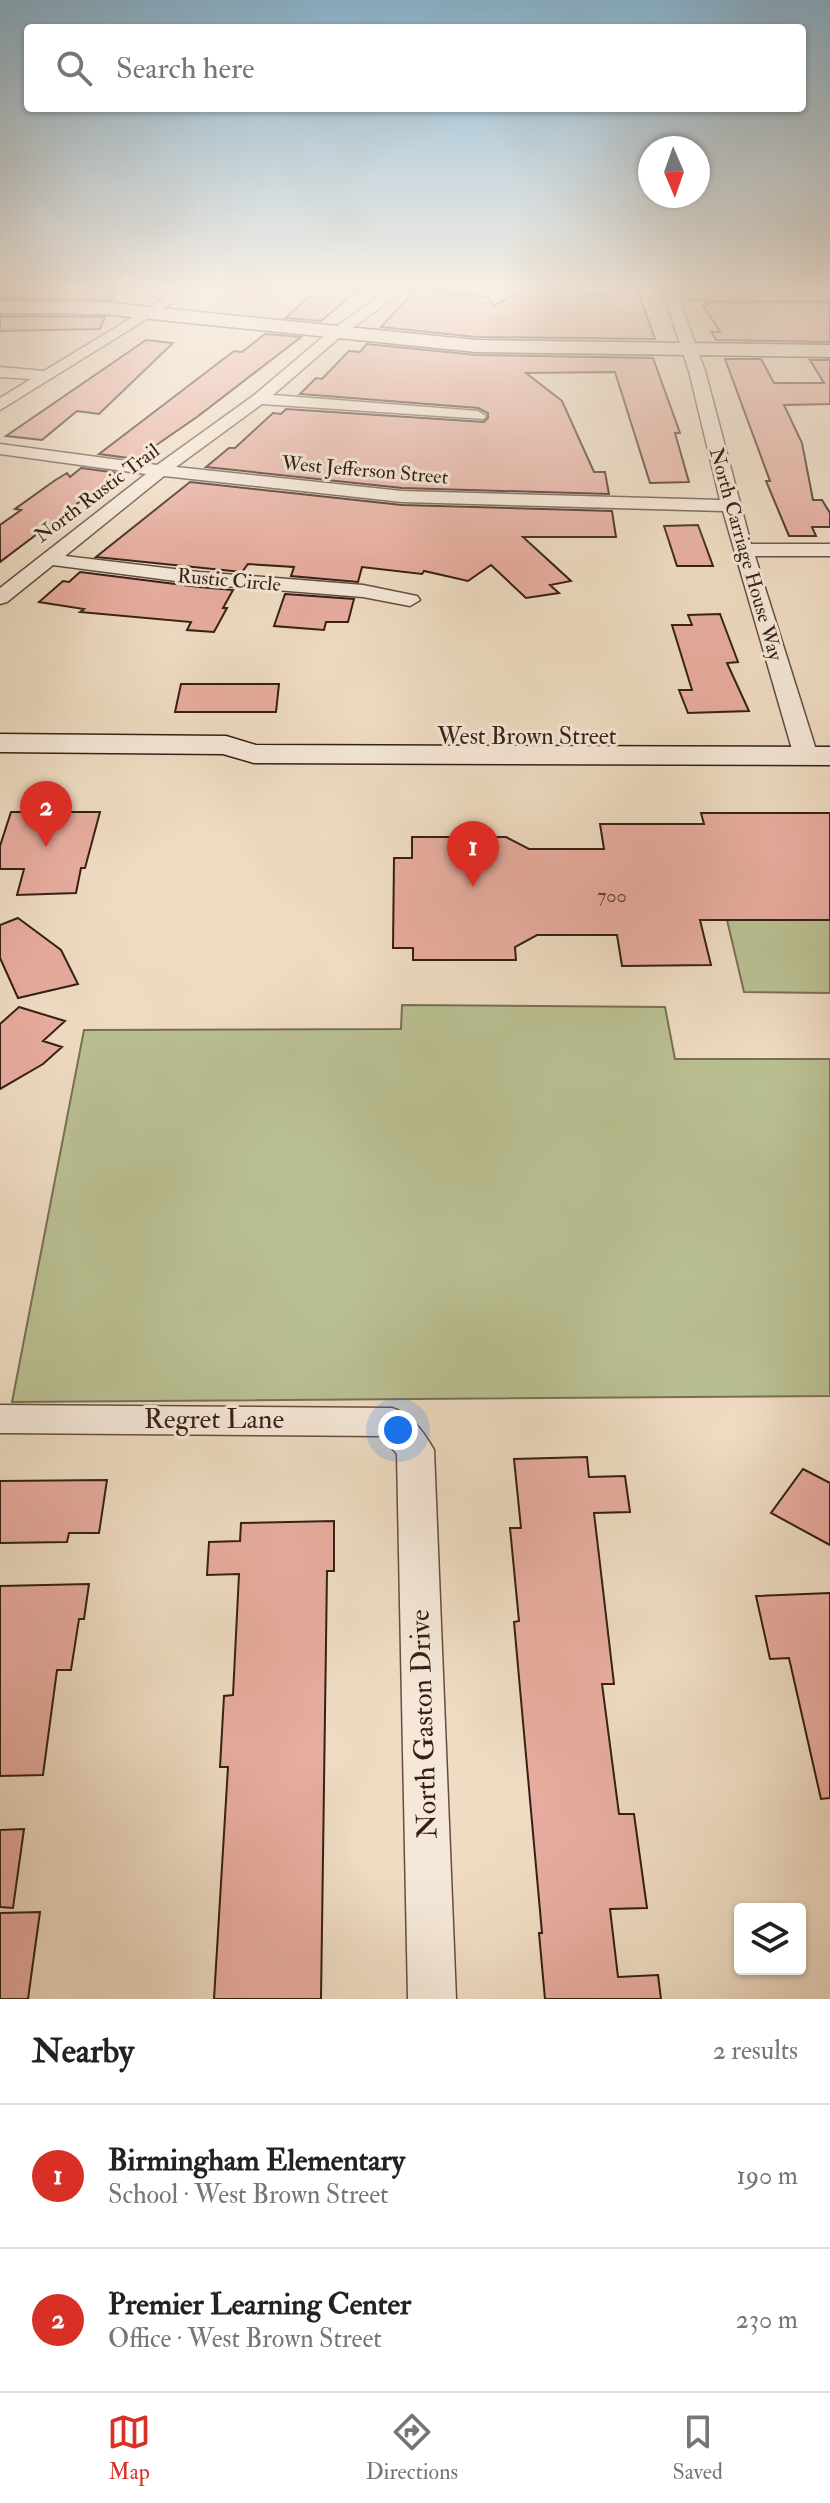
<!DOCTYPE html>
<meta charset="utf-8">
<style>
body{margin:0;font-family:"IM FELL Double Pica",serif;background:#f2f2f2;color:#222}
.controls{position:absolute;right:24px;bottom:24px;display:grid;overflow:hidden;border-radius:8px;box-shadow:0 2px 6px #0004}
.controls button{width:72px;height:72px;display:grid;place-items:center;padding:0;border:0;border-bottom:2px solid #e0e0e0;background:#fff;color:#222;font:40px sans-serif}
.compass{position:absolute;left:638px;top:136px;width:72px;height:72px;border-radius:50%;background:#fff;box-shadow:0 2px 6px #0004;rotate:178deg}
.you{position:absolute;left:398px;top:1430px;width:28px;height:28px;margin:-20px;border:6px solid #fff;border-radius:50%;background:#1a73e8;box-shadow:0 0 0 12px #1a73e833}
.badge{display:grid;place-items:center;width:52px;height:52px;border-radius:50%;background:#d93025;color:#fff;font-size:26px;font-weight:700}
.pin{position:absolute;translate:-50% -66px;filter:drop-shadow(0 2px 4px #0008)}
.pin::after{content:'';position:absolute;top:42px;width:28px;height:24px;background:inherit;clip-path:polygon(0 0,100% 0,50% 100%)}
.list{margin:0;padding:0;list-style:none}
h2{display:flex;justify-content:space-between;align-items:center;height:104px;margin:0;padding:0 32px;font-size:34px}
h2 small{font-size:26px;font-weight:400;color:#767676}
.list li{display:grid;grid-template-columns:52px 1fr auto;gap:24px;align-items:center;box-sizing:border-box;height:144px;padding:0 32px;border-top:2px solid #e0e0e0}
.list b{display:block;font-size:30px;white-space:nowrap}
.list p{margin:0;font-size:26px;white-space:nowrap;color:#767676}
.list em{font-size:26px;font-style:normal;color:#767676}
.icon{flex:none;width:44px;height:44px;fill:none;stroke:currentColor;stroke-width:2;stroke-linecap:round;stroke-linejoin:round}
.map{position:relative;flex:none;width:830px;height:1999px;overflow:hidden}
.search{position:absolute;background:#fff;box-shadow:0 2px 6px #0004;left:24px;right:24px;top:24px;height:88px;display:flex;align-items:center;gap:20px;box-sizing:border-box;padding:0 28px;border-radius:8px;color:#767676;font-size:30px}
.sheet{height:392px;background:#fff}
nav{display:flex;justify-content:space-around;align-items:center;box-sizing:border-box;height:112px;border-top:2px solid #e0e0e0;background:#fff;font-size:22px;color:#767676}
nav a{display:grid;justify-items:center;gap:4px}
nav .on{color:#d93025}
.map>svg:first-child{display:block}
</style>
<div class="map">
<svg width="830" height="1999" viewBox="0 0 830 1999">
<rect width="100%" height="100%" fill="#efdcc3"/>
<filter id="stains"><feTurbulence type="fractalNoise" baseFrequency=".0025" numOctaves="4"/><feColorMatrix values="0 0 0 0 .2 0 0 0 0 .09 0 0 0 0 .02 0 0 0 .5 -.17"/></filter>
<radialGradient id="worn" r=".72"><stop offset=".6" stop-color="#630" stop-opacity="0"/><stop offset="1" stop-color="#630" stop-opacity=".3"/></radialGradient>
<path fill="#bac093" stroke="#787054" stroke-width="2" d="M727,920H830V993L744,992Z
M402,1005L665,1007L675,1059H830V1396L12,1402L84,1030L401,1029Z"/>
<path fill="#e8ada0" stroke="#351f16" stroke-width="2" d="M532,286L609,296L605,286H636L655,339L476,337L381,327L414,291L489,297L493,306Z
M698,286H830V288H699Z
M118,287L113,300L0,298V289Z
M321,287L357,291L321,321L285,318Z
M705,302H830V342L716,340L711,332H720L703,305H707Z
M0,316L102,317H105L100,329L0,331Z
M265,334L301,337L197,417L136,459L99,454L234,351L242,352Z
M146,340L173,343L99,414L77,411L42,440L6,436Z
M367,344L476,355L653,358L680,433H675L689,482L650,483L615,372L526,373L562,401L594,472H605L609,494L402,488L206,467L229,448H235L273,413L281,414L286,409L484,422L488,418V413L478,408L300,394L316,378L322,379L349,351L360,352Z
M725,359H761L774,383H824L810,360H830V404L784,405L802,443L813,500H822L830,513V527H812L816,536H789L766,481H770Z
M81,468L118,473L0,562V525L21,510L15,509L54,481L67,473L70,477Z
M190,482L402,505L612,511L616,537H523L571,581L550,585L559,593L526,598L491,565L468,581L424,571L422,574L362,567L358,582L291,576L294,567L248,564L242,572L96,557Z
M698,525L713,566H677L664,526Z
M80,572L199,587L233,590L223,608H227L214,632L187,630L191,622L80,612L84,609L39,602L63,581L69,582Z
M285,594L354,599L348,622H326L324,630L274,626Z
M720,614L738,662L727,663L749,711L688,713L679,690H692L672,625H692L688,615Z
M181,684H279L276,712H175Z
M11,812H100L85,868H81L76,893L17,895L24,869H0V846Z
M701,813H830V920H700L711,965L622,966L617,935H537L515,947L516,960H413V948H393L394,858H412V837H506L529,849H604L600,824H704Z
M18,918L61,950L78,984L18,998L0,958V925Z
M19,1007L65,1021L43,1041L62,1047L43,1064L0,1089V1024Z
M587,1457L589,1477L625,1476L630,1512L594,1513L614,1684H602L619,1814H634L647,1908L610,1909L618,1977L658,1975L661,1999H545L539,1933H542L514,1622L519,1621L510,1528H521L514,1459Z
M803,1469L830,1483V1545L771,1513Z
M107,1480L99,1533H69L67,1542L0,1543V1481Z
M334,1521V1571H327L321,1999H214L228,1767H220L224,1696L233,1695L239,1574L207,1575L209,1542L240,1541L241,1523Z
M89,1584L84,1619H79L71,1670H57L43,1775L0,1776V1586Z
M830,1593V1798L821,1799L789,1658L770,1659L756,1596Z
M24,1829L13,1908L0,1907V1830Z
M40,1912L28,1999H0V1913Z"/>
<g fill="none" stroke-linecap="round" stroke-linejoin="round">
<defs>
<path id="street" d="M184,286H200L0,410V398L31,379L0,377V367L44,371Z
M394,286H410L340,337L273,395L478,411L486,416L484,419L262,404L176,467L402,491L720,500L689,371L661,286H675L677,291H830V299H679L705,371L751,544H830V556H755L818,756L814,761H798L794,756L723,511L402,502L164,476L65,556L199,572L363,585L417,596L420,600L410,606L363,597L199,584L53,565L7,602L0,604V588L146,474L0,454V444L157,465L253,396L330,331Z
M0,1405L392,1408C411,1414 424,1432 434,1450L456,1999H408L397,1454L382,1436L0,1433Z"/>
<path id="secondary" d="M0,301L102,302L476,340L830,345V357L476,352L102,314L0,313Z
M0,734L226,736L256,745L830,747V765L254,763L223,754L0,752Z"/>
</defs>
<use href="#street" stroke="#644e41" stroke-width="3"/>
<use href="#secondary" stroke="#351f16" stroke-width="3"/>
<use href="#street" fill="#f5e8d8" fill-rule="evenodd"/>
<use href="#secondary" fill="#f5e8d8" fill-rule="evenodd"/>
</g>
<linearGradient id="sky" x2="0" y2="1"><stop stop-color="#89b7d4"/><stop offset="0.51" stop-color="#f8efe4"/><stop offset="1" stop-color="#f8efe4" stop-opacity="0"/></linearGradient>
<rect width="830" height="566" fill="url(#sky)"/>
<g text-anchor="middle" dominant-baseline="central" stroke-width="6" stroke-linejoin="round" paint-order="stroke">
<g font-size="20" fill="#351f16" stroke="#f5e8d8">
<text transform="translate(365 470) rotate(5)">West Jefferson Street</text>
<text transform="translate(97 493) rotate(-37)">North Rustic Trail</text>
<text transform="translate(746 554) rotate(74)">North Carriage House Way</text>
<text transform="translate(229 580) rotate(5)">Rustic Circle</text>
</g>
<g font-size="20" fill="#624238">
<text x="612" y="895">700</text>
</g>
<g font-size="24" fill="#351f16" stroke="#f5e8d8">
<text x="527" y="736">West Brown Street</text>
</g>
<g font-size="28" fill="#351f16" stroke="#f5e8d8">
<text x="214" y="1419">Regret Lane</text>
<text transform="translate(424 1724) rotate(-92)">North Gaston Drive</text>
</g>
</g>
<rect width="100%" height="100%" filter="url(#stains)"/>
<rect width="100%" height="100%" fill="url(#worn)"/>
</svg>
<div class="controls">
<button><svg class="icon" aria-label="layers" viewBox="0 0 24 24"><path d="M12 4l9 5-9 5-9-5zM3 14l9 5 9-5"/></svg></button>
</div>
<svg class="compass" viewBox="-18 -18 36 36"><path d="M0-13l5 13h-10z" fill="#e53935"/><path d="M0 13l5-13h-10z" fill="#767676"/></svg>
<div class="you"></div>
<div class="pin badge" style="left:473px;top:887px">1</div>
<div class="pin badge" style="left:46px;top:847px">2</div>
<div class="search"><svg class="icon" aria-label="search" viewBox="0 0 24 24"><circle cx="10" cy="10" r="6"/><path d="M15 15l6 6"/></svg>Search here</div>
</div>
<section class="sheet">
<h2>Nearby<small>2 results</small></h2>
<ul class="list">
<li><span class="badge">1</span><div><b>Birmingham Elementary</b><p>School · West Brown Street</p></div><em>190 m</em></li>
<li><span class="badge">2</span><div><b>Premier Learning Center</b><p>Office · West Brown Street</p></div><em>230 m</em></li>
</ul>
</section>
<nav>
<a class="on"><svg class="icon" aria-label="map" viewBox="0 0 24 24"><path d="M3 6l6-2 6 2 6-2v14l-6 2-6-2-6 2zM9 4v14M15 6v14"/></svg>Map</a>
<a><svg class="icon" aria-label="directions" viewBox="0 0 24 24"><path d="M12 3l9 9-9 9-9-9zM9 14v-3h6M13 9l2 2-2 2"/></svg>Directions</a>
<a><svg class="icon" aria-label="saved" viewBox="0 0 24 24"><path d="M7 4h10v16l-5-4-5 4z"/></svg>Saved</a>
</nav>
